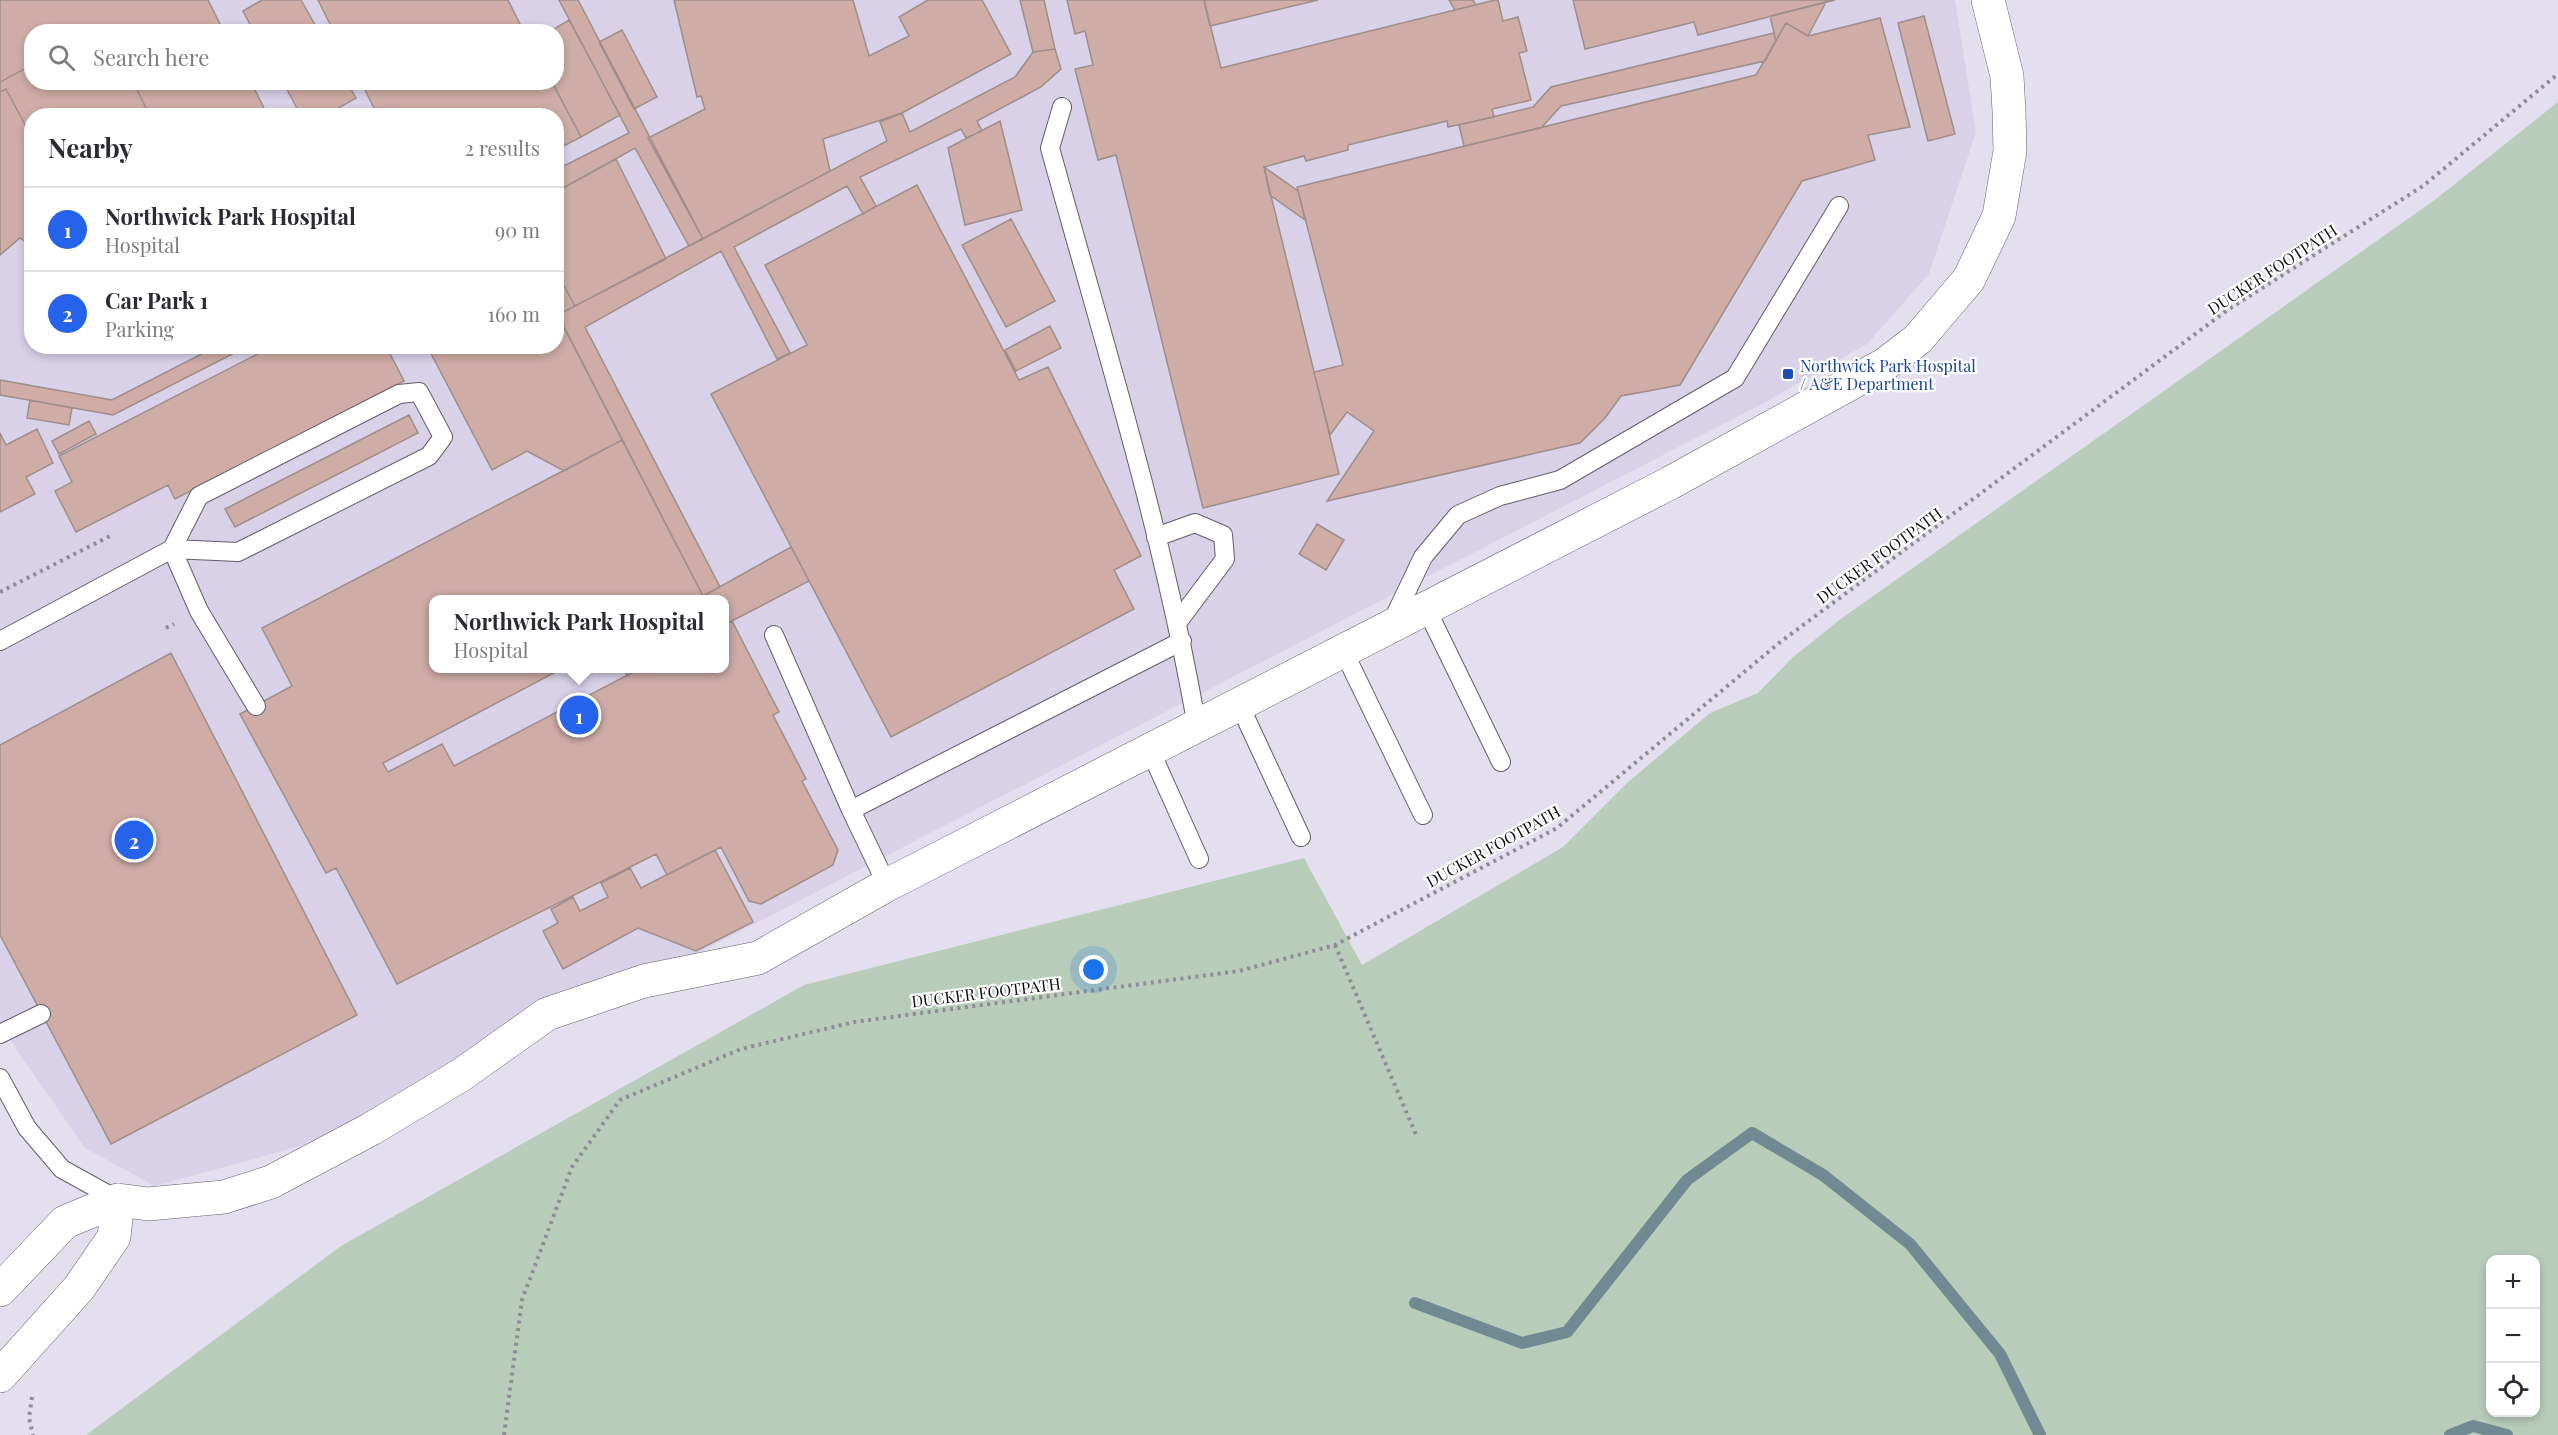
<!DOCTYPE html>
<meta charset="utf-8">
<style>
body{margin:0;font-family:"Playfair Display",serif;background:#f2f2f3;color:#2b2b33}
.controls{position:absolute;right:18px;bottom:18px;display:grid;overflow:hidden;border-radius:12px;box-shadow:0 3px 9px #0003}
.controls button{width:54px;height:54px;display:grid;place-items:center;padding:0;border:0;border-bottom:2px solid #e1e1e2;background:#fff;color:#2b2b33;font:30px sans-serif}
.you{position:absolute;left:1094px;top:970px;width:21px;height:21px;margin:-15px;border:4px solid #fff;border-radius:50%;background:#1a73e8;box-shadow:0 0 0 9px #1a73e833}
.badge{display:grid;place-items:center;width:39px;height:39px;border-radius:50%;background:#2563eb;color:#fff;font-size:20px;font-weight:700}
.pin{position:absolute;translate:-50% -50%;border:3px solid #fff;box-shadow:0 2px 6px #0006}
.popup{position:absolute;left:429px;top:595px;width:300px;height:78px;box-sizing:border-box;display:grid;place-content:center;border-radius:12px;background:#fff;filter:drop-shadow(0 2px 4px #0005);font-size:20px;white-space:nowrap;color:#7c7c81}
.popup b{font-size:22px;color:#2b2b33}
.popup::after{content:'';position:absolute;left:50%;top:100%;margin-left:-12px;border:12px solid transparent;border-top-color:#fff}
.list{margin:0;padding:0;list-style:none}
h2{display:flex;justify-content:space-between;align-items:center;height:78px;margin:0;padding:0 24px;font-size:26px}
h2 small{font-size:20px;font-weight:400;color:#7c7c81}
.list li{display:grid;grid-template-columns:39px 1fr auto;gap:18px;align-items:center;box-sizing:border-box;height:84px;padding:0 24px;border-top:2px solid #e1e1e2}
.list b{display:block;font-size:22px;white-space:nowrap}
.list p{margin:0;font-size:20px;white-space:nowrap;color:#7c7c81}
.list em{font-size:20px;font-style:normal;color:#7c7c81}
.icon{flex:none;width:33px;height:33px;fill:none;stroke:currentColor;stroke-width:2;stroke-linecap:round;stroke-linejoin:round}
.map{position:relative;flex:none;width:2558px;height:1435px;overflow:hidden}
.search{position:absolute;background:#fff;box-shadow:0 3px 9px #0003;left:24px;top:24px;width:540px;height:66px;display:flex;align-items:center;gap:15px;box-sizing:border-box;padding:0 21px;border-radius:24px;color:#7c7c81;font-size:22px}
.panel{position:absolute;background:#fff;box-shadow:0 3px 9px #0003;left:24px;top:108px;width:540px;height:246px;border-radius:24px}
.map>svg:first-child{display:block}
</style>
<div class="map">
<svg width="2558" height="1435" viewBox="0 0 2558 1435">
<rect width="100%" height="100%" fill="#e4dfef"/>
<path fill="#d8d1e8" fill-rule="evenodd" d="M0,0H1955L1976,132L1929,274L1867,344L1762,404L351,1132L155,1186L85,1148L0,1026ZM32,32H556V82H32ZM32,116H556V346H32ZM434,600H724V668H434Z"/>
<path fill="#b7ccb9" fill-rule="evenodd" d="M2558,102V1435H86L341,1246L804,985L1304,858L1362,965L1563,847L1627,783L1710,713L1758,693L1792,658L1842,618L2436,199ZM2490,1260H2536V1412H2490Z"/>
<g fill="none" stroke-linecap="round" stroke-linejoin="round">
<path stroke="#708993" stroke-width="12" d="M1415,1303L1522,1343L1567,1332L1687,1180L1752,1133L1823,1175L1910,1244L2000,1354L2040,1435
M2450,1435L2473,1426L2507,1435"/>
</g>
<path fill="#cfaca6" stroke="#9e8d8a" stroke-width="1.5" d="M0,0H208L224,32H106L104,28L97,32H32V65L0,82Z
M262,0H301L319,32H254L243,11Z
M318,0H508L524,32H334Z
M559,0H578L703,239L689,246L635,148L556,192V170L629,133Z
M674,0H853L869,56L909,36L899,17L928,0H982L1011,54L902,113L823,139L830,171L703,239L648,138L705,109L701,96L697,97Z
M1020,0H1044L1055,49L1033,52Z
M1067,0H1204L1221,68L1495,0H1498L1503,21L1518,17L1527,51L1519,53L1531,100L1492,109L1494,117L1448,127L1447,121L1348,145V150L1306,161L1304,156L1264,167L1339,474L1203,508L1116,155L1098,160L1075,69L1093,65L1085,31L1075,34Z
M1207,0H1318L1210,26L1204,1Z
M1449,0H1473L1476,5L1455,10Z
M1573,0H1835L1698,35L1694,22L1585,49Z
M1826,2L1808,36L1786,23L1776,41L1770,16Z
M1924,16L1955,134L1928,141L1898,23Z
M1880,18L1910,127L1868,135L1875,160L1802,181L1680,385L1621,396L1605,418L1580,443L1327,501L1374,431L1347,412L1330,435L1314,372L1343,365L1297,187L1756,75L1786,23L1808,36Z
M569,20L620,115L581,137L552,82H556V32H549Z
M622,30L657,97L634,109L599,42Z
M1774,33L1776,41L1765,61L1561,106L1541,128L1464,146L1459,125L1533,107L1551,87Z
M1055,49L1061,69L1041,87L977,121L982,131L966,138L961,129L860,177L876,206L863,214L847,186L734,247L790,353L777,359L721,251L585,327L720,587L703,596L558,315L887,141L880,122L902,113L910,132L1015,77L1033,52Z
M32,65V82H133L150,116H32V138L6,89L0,92V82Z
M133,82H251L268,116H150Z
M283,82H347L356,98L325,116H301Z
M361,82H552L581,137L556,150V116H378Z
M6,89L32,138V238L27,243L20,238L0,255V92Z
M1000,121L1022,210L965,225L948,148Z
M616,159L666,259L575,306L556,271V192Z
M1264,167L1298,191L1305,220L1270,195Z
M917,185L1019,380L1048,367L1141,556L1114,570L1134,609L891,737L711,394L807,345L765,265Z
M1011,219L1055,301L1006,327L962,245Z
M556,271L575,306L558,315L556,312Z
M556,312L622,440L564,471L527,451L492,470L427,346H556Z
M1050,326L1061,348L1016,371L1005,350Z
M217,346H248L113,415L0,395V380L112,400Z
M273,346H386L404,381L175,499L168,485L76,532L55,491L72,482L59,456Z
M30,400L72,408L69,425L27,418Z
M409,415L418,433L235,527L225,509Z
M89,421L96,434L59,454L52,441Z
M37,429L53,463L26,477L35,494L0,512V433L6,445Z
M622,440L703,596L696,600H434V668H563L383,763L388,772L442,744L454,766L641,668H724V625L732,621L779,712L773,715L806,779L802,781L838,850L833,865L761,904L749,901L721,847L667,875L656,854L397,984L336,868L326,873L240,714L292,686L262,628Z
M1317,524L1344,540L1326,570L1299,554Z
M791,547L809,581L724,625V600H696Z
M171,653L357,1015L111,1144L0,935V745Z
M624,668H641L627,676Z
M715,850L753,922L696,951L638,928L563,969L543,931L558,923L551,909L573,897L580,911L608,897L601,883L630,868L641,888Z"/>
<g fill="none" stroke-linecap="round" stroke-linejoin="round">
<defs>
<path id="lane" d="M1062,107L1050,148C1103,340 1163,531 1197,727
M1156,537L1195,523L1223,535L1225,559L1177,623
M1426,608L1501,762
M1391,624L1423,557L1458,515L1500,496L1560,480L1735,378L1839,206
M774,635L851,810L887,885
M0,641L172,549L238,552L429,456L443,437L419,392L399,394L199,496L172,549L199,611L256,706
M1343,650L1423,815
M1240,706L1301,837
M1151,752L1199,859
M851,810L1182,641
M0,1034L41,1014
M0,1078L27,1128L62,1169L118,1200"/>
<path id="street" d="M0,1290L65,1222L118,1200L148,1204L224,1197L271,1182L371,1129L461,1075L547,1014L644,981L758,958L887,885L1670,483L1884,365L1918,339L1969,279L1999,216L2010,151L2009,111L2007,76L1988,0
M0,1376L79,1288L114,1237L118,1200"/>
</defs>
<use href="#lane" stroke="#625e6b" stroke-width="20"/>
<use href="#street" stroke="#625e6b" stroke-width="34"/>
<path stroke="#8f8c98" stroke-width="4" stroke-dasharray="3 4.5" stroke-linecap="butt" d="M0,592L110,536
M166,628L174,624
M1335,945L1417,1137
M32,1397L29,1418L33,1435
M504,1435L522,1300L572,1167L620,1100L741,1049L854,1022L1239,971L1335,945L1557,828L1779,643L2229,309L2423,186L2558,74"/>
<use href="#lane" stroke="#fff" stroke-width="18"/>
<use href="#street" stroke="#fff" stroke-width="33"/>
</g>
<rect fill="#1a4fb4" stroke="#fff" stroke-width="2" x="1782" y="368" width="12" height="12" rx="3"/>
<g text-anchor="middle" dominant-baseline="central" stroke-width="4.5" stroke-linejoin="round" paint-order="stroke">
<g font-size="16" fill="#0d0c11" stroke="#fff">
<text transform="translate(2272 269) rotate(-33)">DUCKER FOOTPATH</text>
<text transform="translate(1879 555) rotate(-36)">DUCKER FOOTPATH</text>
<text transform="translate(1493 846) rotate(-29)">DUCKER FOOTPATH</text>
<text transform="translate(986 992) rotate(-7)">DUCKER FOOTPATH</text>
</g>
<g font-size="16" fill="#164399" stroke="#fff" text-anchor="start">
<text x="1800" y="365">Northwick Park Hospital<tspan x="1800" dy="18">/ A&amp;E Department</tspan></text>
</g>
</g>
</svg>
<div class="controls">
<button>+</button>
<button>−</button>
<button><svg class="icon" aria-label="locate" viewBox="0 0 24 24"><circle cx="12" cy="12" r="6"/><path d="M12 2v4M12 18v4M2 12h4M18 12h4"/></svg></button>
</div>
<div class="you"></div>
<div class="pin badge" style="left:579px;top:715px">1</div>
<div class="popup"><b>Northwick Park Hospital</b>Hospital</div>
<div class="pin badge" style="left:134px;top:840px">2</div>
<div class="search"><svg class="icon" aria-label="search" viewBox="0 0 24 24"><circle cx="10" cy="10" r="6"/><path d="M15 15l6 6"/></svg>Search here</div>
<section class="panel">
<h2>Nearby<small>2 results</small></h2>
<ul class="list">
<li><span class="badge">1</span><div><b>Northwick Park Hospital</b><p>Hospital</p></div><em>90 m</em></li>
<li><span class="badge">2</span><div><b>Car Park 1</b><p>Parking</p></div><em>160 m</em></li>
</ul>
</section>
</div>
